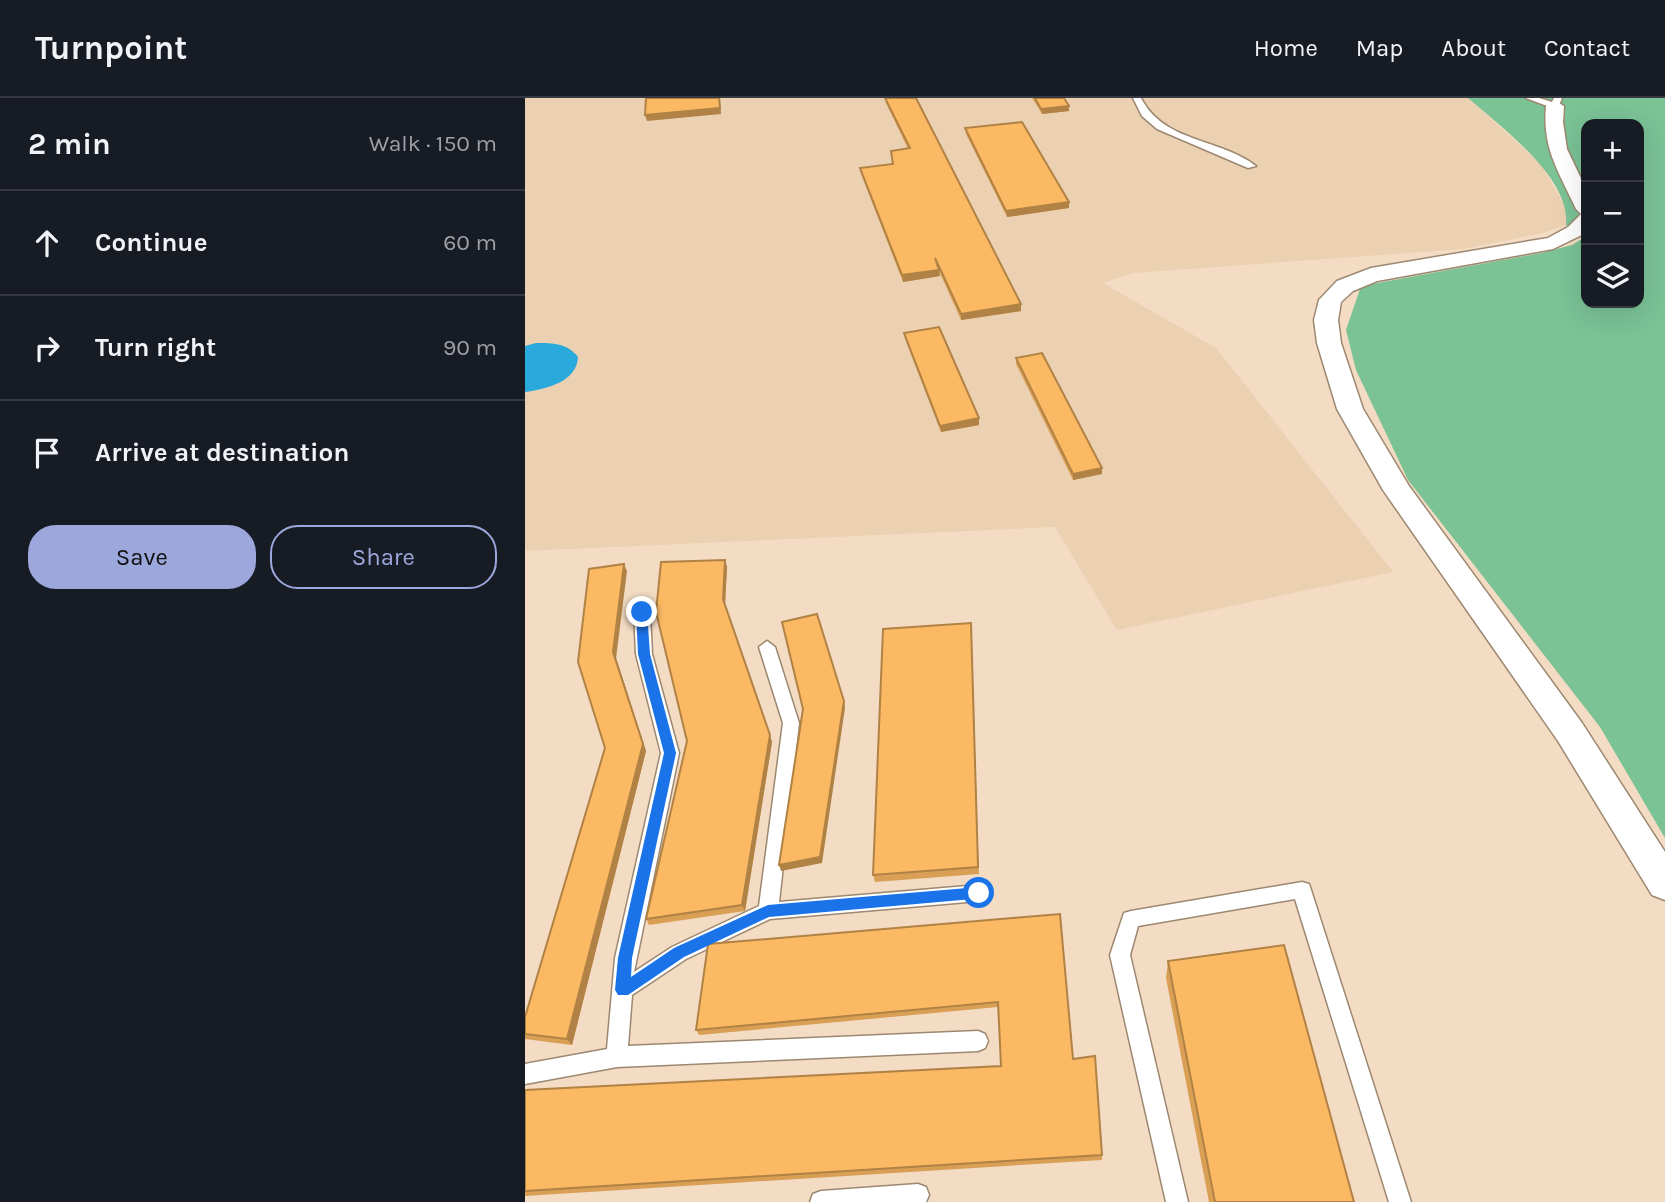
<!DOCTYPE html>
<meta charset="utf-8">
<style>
body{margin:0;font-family:Karla,sans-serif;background:#242831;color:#f1f3f6}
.controls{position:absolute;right:21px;top:21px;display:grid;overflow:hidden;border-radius:14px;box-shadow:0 7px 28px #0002}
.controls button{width:63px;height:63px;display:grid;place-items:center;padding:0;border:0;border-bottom:2px solid #363941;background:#171b24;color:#f1f3f6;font:35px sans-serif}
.stop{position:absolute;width:21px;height:21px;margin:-16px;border:5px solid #1a73e8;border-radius:50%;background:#fff}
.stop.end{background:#1a73e8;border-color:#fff;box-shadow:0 2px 7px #0008}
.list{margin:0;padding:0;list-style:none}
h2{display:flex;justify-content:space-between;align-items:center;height:91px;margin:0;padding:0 28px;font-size:30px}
h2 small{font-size:23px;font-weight:400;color:#9ea1a6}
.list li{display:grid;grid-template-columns:46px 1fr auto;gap:21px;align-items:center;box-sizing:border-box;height:105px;padding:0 28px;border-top:2px solid #363941}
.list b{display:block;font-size:26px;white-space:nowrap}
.list em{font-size:23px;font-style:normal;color:#9ea1a6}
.actions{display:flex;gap:14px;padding:21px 28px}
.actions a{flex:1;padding:16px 0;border:2px solid #9ca7dc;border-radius:28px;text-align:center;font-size:24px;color:#9ca7dc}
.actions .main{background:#9ca7dc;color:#111}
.icon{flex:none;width:38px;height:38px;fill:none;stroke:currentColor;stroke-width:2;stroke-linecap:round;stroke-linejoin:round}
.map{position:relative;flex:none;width:1140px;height:1104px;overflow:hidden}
header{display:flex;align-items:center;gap:42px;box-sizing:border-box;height:98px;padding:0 35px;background:#171b24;border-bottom:2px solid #363941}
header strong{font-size:33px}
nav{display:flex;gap:38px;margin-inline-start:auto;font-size:24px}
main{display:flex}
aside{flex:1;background:#171b24}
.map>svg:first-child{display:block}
</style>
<header>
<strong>Turnpoint</strong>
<nav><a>Home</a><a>Map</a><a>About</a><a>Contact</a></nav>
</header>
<main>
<aside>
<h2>2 min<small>Walk · 150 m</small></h2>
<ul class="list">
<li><svg class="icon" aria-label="ahead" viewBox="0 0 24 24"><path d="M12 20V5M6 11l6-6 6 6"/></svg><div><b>Continue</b></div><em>60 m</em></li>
<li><svg class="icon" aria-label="right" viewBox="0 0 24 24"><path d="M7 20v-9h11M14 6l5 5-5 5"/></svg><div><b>Turn right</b></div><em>90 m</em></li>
<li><svg class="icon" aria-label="arrive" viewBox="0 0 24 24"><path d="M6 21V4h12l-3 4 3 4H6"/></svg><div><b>Arrive at destination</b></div></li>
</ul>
<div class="actions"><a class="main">Save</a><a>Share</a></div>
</aside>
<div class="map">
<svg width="1140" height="1104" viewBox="0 0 1140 1104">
<rect width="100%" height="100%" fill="#f3dcc3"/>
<path fill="#ecd0b2" d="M0,0H943L1016,66L1043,114L1041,127L1018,135L938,151L608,175L578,185L691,250L868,474L592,532L530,429L0,453Z"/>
<path fill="#7bc295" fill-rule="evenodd" d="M943,0H1140V740L1075,629L883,382L831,272L821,232L836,188L1016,155L1047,147L1060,139L1041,127C1046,80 976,29 943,0ZM1061,26H1114V205H1061Z"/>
<path fill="#2aa9dd" d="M11,245C28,245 42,245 53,259C52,284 21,291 0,294V248Z"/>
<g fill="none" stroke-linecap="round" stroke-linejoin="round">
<defs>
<path id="lane" d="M608,0H616C639,45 695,40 731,68L723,70L632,31L617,18Z
M1001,0H1014L1027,4L1029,0H1037L1033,10L1030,11Z
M117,510L125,515L127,556L154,655L109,874L147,849L234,808L258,625L234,549L242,543L250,549L274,625L254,804L454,787L461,789L463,795L461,801L454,803L245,821L161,861L107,897L103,948L453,933L460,936L463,943L460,950L453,953L92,969L0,986V966L82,951L90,860L136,655L111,556L109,515Z
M777,784L784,786L786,792L886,1104H864L770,801L613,828L605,857L663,1104H641L585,857L599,815L606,813Z
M393,1086L401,1089L404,1097L401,1104H285L288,1096L296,1093Z"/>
<path id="street" d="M1030,3L1039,8L1038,24L1042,51L1061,91V135L1028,151L852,183L828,193L816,204L813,222L816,245L838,311L884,388L1057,625L1140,754V802L1127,797L1033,643L858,392L812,311L792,245L789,222L794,202L812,183L846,170L1023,140L1043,129L1056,116L1051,111C1034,74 1017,51 1021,8Z"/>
</defs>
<use href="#lane" stroke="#9c8870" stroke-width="3"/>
<use href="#street" stroke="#9c8870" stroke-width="3"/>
<use href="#lane" fill="#fff" fill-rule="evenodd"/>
<use href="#street" fill="#fff" fill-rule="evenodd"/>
</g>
<path fill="#d99f55" d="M360,0L496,213L436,222L414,173L415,178L378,184L336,76L335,70L367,66L383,51L361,5Z
M507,0H539L544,8V13L517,16Z
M440,30L544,110L482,119L441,36Z
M379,235L454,327L416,334L380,241Z
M491,260L577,370V376L548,382L491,266Z
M200,462L202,469L200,507L247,644L220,813L124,827L121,821L162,643Z
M102,473L91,560L121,653L47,947L0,941V919L80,650Z
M446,525L454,776L350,784L348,777Z
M535,816L548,961L577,1057V1062L0,1098V992L476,968L473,909L174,937L171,932Z
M643,863L829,1104H684L641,880Z"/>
<path fill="#b08245" d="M194,0H195L196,16L122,23L120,17Z
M544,8V13L517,16L516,11Z
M544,104V110L482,119L481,113Z
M414,172L415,178L378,184L377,177Z
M496,206V213L436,222V216Z
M454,320V327L416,334L415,328Z
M577,370V376L548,382V376Z
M200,462L202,469L200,507L198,501Z
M99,466L102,473L91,560L121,653L47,947L42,941L118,646L88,554Z
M319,603L320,610L297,765L256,773L254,767Z
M245,637L247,644L220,813L217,807Z"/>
<path fill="#fcb963" stroke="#b08245" stroke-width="2" d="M121,0H194L195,10L120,17Z
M360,0H391L496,206L436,216L410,160L414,172L377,177L335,70L368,66L366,53L385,50Z
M510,0H539L544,8L516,11Z
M497,24L544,104L481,113L440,30Z
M414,229L454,320L415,328L379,235Z
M517,255L577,370L548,376L491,260Z
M200,462L198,501L245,637L217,807L121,821L162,643L131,514L136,464Z
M99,466L88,554L118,646L42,941L0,936V919L80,650L53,564L64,471Z
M292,516L319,603L295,759L254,767L278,611L257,524Z
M446,525L453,769L348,777L358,531Z
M535,816L548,961L570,958L577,1057L0,1093V992L476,968L473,904L171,932L183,846Z
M759,847L829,1104H690L643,863Z"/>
<path fill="#1a73e8" d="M117,511L122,514L125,556L151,655L107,860L106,879L149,850L243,807L454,789L459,791V800L244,819L159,859L103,897H93L90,892L93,860L139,655L113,556L111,514Z"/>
</svg>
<div class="controls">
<button>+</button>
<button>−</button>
<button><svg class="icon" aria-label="layers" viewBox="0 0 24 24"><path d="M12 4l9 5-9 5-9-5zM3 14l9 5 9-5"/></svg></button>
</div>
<div class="stop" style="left:454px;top:795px"></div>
<div class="stop end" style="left:117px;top:514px"></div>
</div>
</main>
